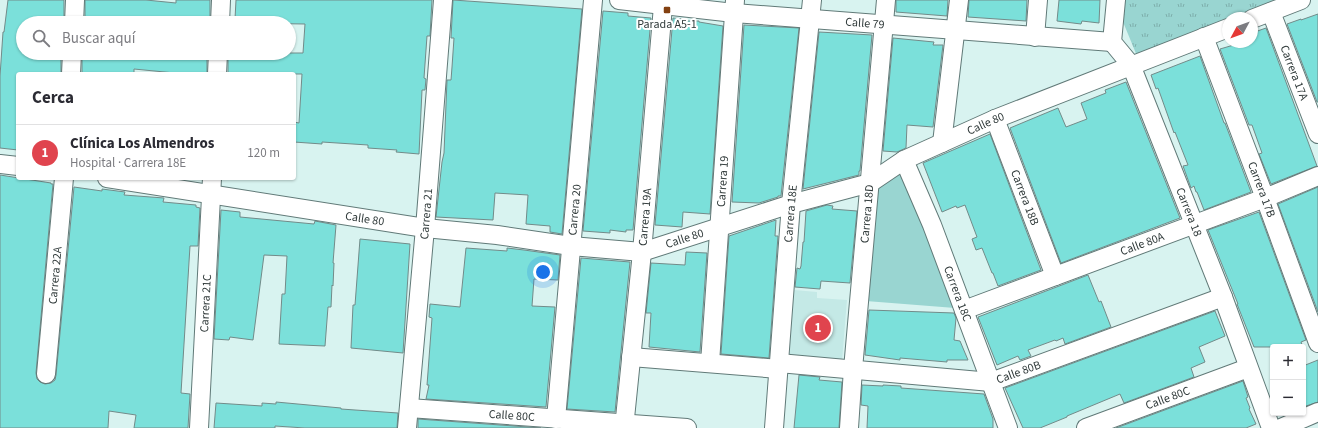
<!DOCTYPE html>
<html lang="es">
<meta charset="utf-8">
<style>
body{margin:0;font-family:"Source Sans 3",sans-serif;background:#f7f7f7;color:#2b2b33}
.controls{position:absolute;right:12px;bottom:12px;display:grid;overflow:hidden;border-radius:4px;box-shadow:0 1px 3px #0004}
.controls button{width:36px;height:36px;display:grid;place-items:center;padding:0;border:0;border-bottom:1px solid #e1e1e2;background:#fff;color:#2b2b33;font:20px sans-serif}
.compass{position:absolute;left:1222px;top:12px;width:36px;height:36px;border-radius:50%;background:#fff;box-shadow:0 1px 3px #0004;rotate:229deg}
.you{position:absolute;left:543px;top:272px;width:14px;height:14px;margin:-10px;border:3px solid #fff;border-radius:50%;background:#1a73e8;box-shadow:0 0 0 6px #1a73e833}
.badge{display:grid;place-items:center;width:26px;height:26px;border-radius:50%;background:#0f766e;color:#fff;font-size:13px;font-weight:700}
.pin{position:absolute;translate:-50% -50%;border:2px solid #fff;box-shadow:0 1px 4px #0006}
.list{margin:0;padding:0;list-style:none}
h2{display:flex;justify-content:space-between;align-items:center;height:52px;margin:0;padding:0 16px;font-size:17px}
h2 small{font-size:13px;font-weight:400;color:#7c7c81}
.list li{display:grid;grid-template-columns:26px 1fr auto;gap:12px;align-items:center;box-sizing:border-box;height:56px;padding:0 16px;border-top:1px solid #e1e1e2}
.list b{display:block;font-size:15px;white-space:nowrap}
.list p{margin:0;font-size:13px;white-space:nowrap;color:#7c7c81}
.list em{font-size:13px;font-style:normal;color:#7c7c81}
.icon{flex:none;width:22px;height:22px;fill:none;stroke:currentColor;stroke-width:2;stroke-linecap:round;stroke-linejoin:round}
.map{position:relative;flex:none;width:1318px;height:428px;overflow:hidden}
.search{position:absolute;background:#fff;box-shadow:0 1px 3px #0004;left:16px;top:16px;width:280px;height:44px;display:flex;align-items:center;gap:10px;box-sizing:border-box;padding:0 14px;border-radius:22px;color:#7c7c81;font-size:15px}
.panel{position:absolute;background:#fff;box-shadow:0 1px 3px #0004;left:16px;top:72px;width:280px;height:108px;border-radius:4px}
.map>svg:first-child{display:block}
</style>
<div class="map">
<svg width="1318" height="428" viewBox="0 0 1318 428">
<defs>
<pattern id="park-tufts" width="24" height="20" patternUnits="userSpaceOnUse"><rect width="24" height="20" fill="#99d5d1"/><path d="M3 7l-1-3M5 7V3M7 7l1-3M15 17l-1-3M17 17v-4M19 17l1-3" fill="none" stroke="#7daeab"/></pattern>
</defs>
<rect width="100%" height="100%" fill="#d8f3f0"/>
<path fill="#c4e9e6" d="M794,290L817,292V298L847,300L842,361L789,357Z"/>
<path fill="#99d5d1" d="M901,171L955,308L866,301L875,189Z"/>
<path fill="url(#park-tufts)" d="M1122,0H1279L1234,18H1228V20L1137,56L1121,17Z"/>
<path fill="#7be0da" stroke="#728b89" d="M8,0H64V23H23V53H61V74H18V150L0,148V76L3,32H4Z
M85,0H146L176,3V0H210V23H85Z
M236,0H432L430,36H427L424,78L426,79L425,90H422L419,154L396,152L397,150L368,148V145L322,142V144L294,142V122L299,123L302,74H228V53H303L305,24L236,23L237,19H235Z
M453,0L582,9L562,234L550,232V226L526,224L528,195L495,193L493,220L436,217L442,162L444,153L447,80H451L452,67L454,38H451Z
M896,0H948L947,16L896,12Z
M969,0H1027L1026,21L968,17Z
M1059,0H1100L1099,23L1082,21L1081,24L1057,21Z
M603,11L628,13V16L651,18L633,230H626V232L610,230V233L583,231Z
M1318,14V102H1317L1287,24L1301,19V20Z
M673,18L686,19V21H699V22L723,26L710,214L683,212L682,227L655,225Z
M744,25L799,28L781,196H778V197L759,203L732,202Z
M1266,28L1317,166L1271,184L1259,154L1262,153L1252,125H1249L1220,49L1244,42H1252V33Z
M819,32L872,35L860,171H859V175L803,189Z
M893,38L934,42L933,45H943L933,127L907,125L906,148L897,152L883,151Z
M82,53H207V74H185L134,69V74H82Z
M1200,56L1224,123H1225L1251,192L1204,210L1197,192H1196L1194,186L1191,188L1183,166L1188,165L1175,132L1174,133L1158,88L1156,89L1151,75Z
M1126,82L1180,218L1061,263L1010,128L1058,108L1066,127L1087,119L1081,103L1106,93L1105,90Z
M990,134L1041,270L998,286L993,273H992L982,248L976,250L972,239L977,237L965,205L957,208L956,206L942,212L923,163Z
M0,175L51,183V184H53L36,373L37,379L40,382L45,384L51,383L55,380L56,375L74,187L102,191V189L125,192L124,195L164,198L163,202L196,205V207L200,208L198,246H190L181,393L190,394L188,428H134L136,415L109,411L108,428H0Z
M1318,187V312L1278,204Z
M827,205L833,206L832,209L857,211L850,283L821,281L820,289L795,287L797,268L800,269L801,266L803,242H804L806,211Z
M221,210L240,212V217L314,224L315,221L336,225L333,263H334L333,286L332,285L331,307H328L325,346L279,344L282,294H285L287,256L264,255L253,340L230,337L229,340L214,339Z
M1259,212L1306,340L1301,342L1303,347H1254L1237,304H1238L1208,230Z
M776,220L775,236H778L769,358L721,354L729,236Z
M360,239L410,244L403,353L351,348L353,305H355Z
M466,248L507,251V248L524,250L560,255L558,280L534,279L532,306L555,307L546,407L426,399L429,385H427L428,372L432,318L429,317L430,304L460,307Z
M686,252L707,253L700,352L649,347L651,313H646L651,263L685,265Z
M581,258L630,262L615,412L567,409Z
M1088,275L1099,302L1101,301L1111,327L1065,344L1063,338L1056,341L1055,340L1028,350L1031,356L1020,360L1018,356L997,365L978,317Z
M869,310L954,313L956,318L954,340L960,341L968,360H947V362L900,358V360L865,355Z
M1215,311L1225,336L1199,347L1205,362L1191,368L1194,377L1124,403L1120,394L1067,416V417L1040,428H1023L1005,388Z
M1318,360V402L1303,407V366Z
M799,375L820,377L819,380L842,382L839,428H794Z
M1243,381L1248,397L1246,398L1250,408L1249,409L1256,424L1246,428H1116Z
M862,385L883,386V385L901,386V388L984,394L993,419V428H867L868,406L861,405Z
M276,402L341,408V409L398,413L397,428H305L275,426V428H214L216,403L262,406V403L276,404Z
M418,419L541,428H418Z"/>
<g fill="none" stroke-linecap="round" stroke-linejoin="round">
<defs>
<g id="minor">
<path id="s1" d="M619,0L734,13L1112,42"/>
<path id="s2" d="M1116,0L1112,42L1131,65L1223,297L1271,428"/>
<path id="s3" d="M1271,12L1318,134"/>
<path d="M1252,19L1301,0"/>
<path d="M74,23L75,0"/>
<path d="M220,23L221,0"/>
<path d="M1035,37L1038,0"/>
<path id="s4" d="M1204,37L1265,198L1318,343"/>
<path d="M71,74L72,53"/>
<path d="M217,74L218,53"/>
<path id="s5" d="M995,119L1055,276"/>
<path d="M942,143L959,0"/>
<path id="s6" d="M904,160L932,225L1008,428"/>
<path d="M0,164L18,166"/>
<path id="s7" d="M107,178L425,228L497,235L571,246L642,252L791,204L870,183L904,160L995,119L1228,28"/>
<path id="s8" d="M964,310L1265,198L1318,176"/>
<path d="M631,357L779,369"/>
<path id="s9" d="M710,363L735,0"/>
<path id="s10" d="M779,363L991,382L1223,297"/>
<path id="s11" d="M46,374L64,178"/>
<path id="s12" d="M409,408L687,428"/>
<path id="s13" d="M556,419L593,0"/>
<path id="s14" d="M199,428L212,178"/>
<path id="s15" d="M407,428L425,228L443,0"/>
<path id="s16" d="M624,428L642,252L663,6"/>
<path id="s17" d="M774,428L791,204L812,0"/>
<path id="s18" d="M849,428L853,369L886,0"/>
<path id="s19" d="M1086,428L1248,368"/>
<path d="M1281,428L1318,412"/>
</g>
</defs>
<use href="#minor" stroke="#617a78" stroke-width="20"/>
<use href="#minor" stroke="#fff" stroke-width="18"/>
</g>
<rect fill="#834011" stroke="#fff" stroke-width="1.5" x="663" y="6" width="8" height="8" rx="2"/>
<g text-anchor="middle" dominant-baseline="central" stroke-width="4" stroke-linejoin="round" paint-order="stroke">
<g font-size="12" fill="#2f3939" stroke="#fff">
<text stroke="none"><textPath href="#s1" startOffset="247">Calle 79</textPath></text>
<text stroke="none"><textPath href="#s3" startOffset="65">Carrera 17A</textPath></text>
<text stroke="none"><textPath href="#s7" startOffset="909">Calle 80</textPath></text>
<text stroke="none"><textPath href="#s9" startOffset="182">Carrera 19</textPath></text>
<text stroke="none"><textPath href="#s4" startOffset="163">Carrera 17B</textPath></text>
<text stroke="none"><textPath href="#s5" startOffset="84">Carrera 18B</textPath></text>
<text stroke="none"><textPath href="#s13" startOffset="210">Carrera 20</textPath></text>
<text stroke="none"><textPath href="#s2" startOffset="230">Carrera 18</textPath></text>
<text stroke="none"><textPath href="#s15" startOffset="215">Carrera 21</textPath></text>
<text stroke="none"><textPath href="#s17" startOffset="215">Carrera 18E</textPath></text>
<text stroke="none"><textPath href="#s18" startOffset="215">Carrera 18D</textPath></text>
<text stroke="none"><textPath href="#s16" startOffset="212">Carrera 19A</textPath></text>
<text stroke="none"><textPath href="#s7" startOffset="261">Calle 80</textPath></text>
<text stroke="none"><textPath href="#s7" startOffset="585">Calle 80</textPath></text>
<text stroke="none"><textPath href="#s8" startOffset="190">Calle 80A</textPath></text>
<text stroke="none"><textPath href="#s11" startOffset="99">Carrera 22A</textPath></text>
<text stroke="none"><textPath href="#s6" startOffset="144">Carrera 18C</textPath></text>
<text stroke="none"><textPath href="#s14" startOffset="125">Carrera 21C</textPath></text>
<text stroke="none"><textPath href="#s10" startOffset="242">Calle 80B</textPath></text>
<text stroke="none"><textPath href="#s19" startOffset="87">Calle 80C</textPath></text>
<text stroke="none"><textPath href="#s12" startOffset="103">Calle 80C</textPath></text>
</g>
<g font-size="12" fill="#2f3939" stroke="#fff">
<text x="667" y="24">Parada A5-1</text>
</g>
</g>
</svg>
<div class="controls">
<button>+</button>
<button>−</button>
</div>
<svg class="compass" viewBox="-18 -18 36 36"><path d="M0-13l5 13h-10z" fill="#e53935"/><path d="M0 13l5-13h-10z" fill="#7c7c81"/></svg>
<div class="you"></div>
<div class="pin badge" style="left:818px;top:328px;background:#e0444e">1</div>
<div class="search"><svg class="icon" aria-label="search" viewBox="0 0 24 24"><circle cx="10" cy="10" r="6"/><path d="M15 15l6 6"/></svg>Buscar aquí</div>
<section class="panel">
<h2>Cerca<small></small></h2>
<ul class="list">
<li><span class="badge" style="background:#e0444e">1</span><div><b>Clínica Los Almendros</b><p>Hospital · Carrera 18E</p></div><em>120 m</em></li>
</ul>
</section>
</div>
